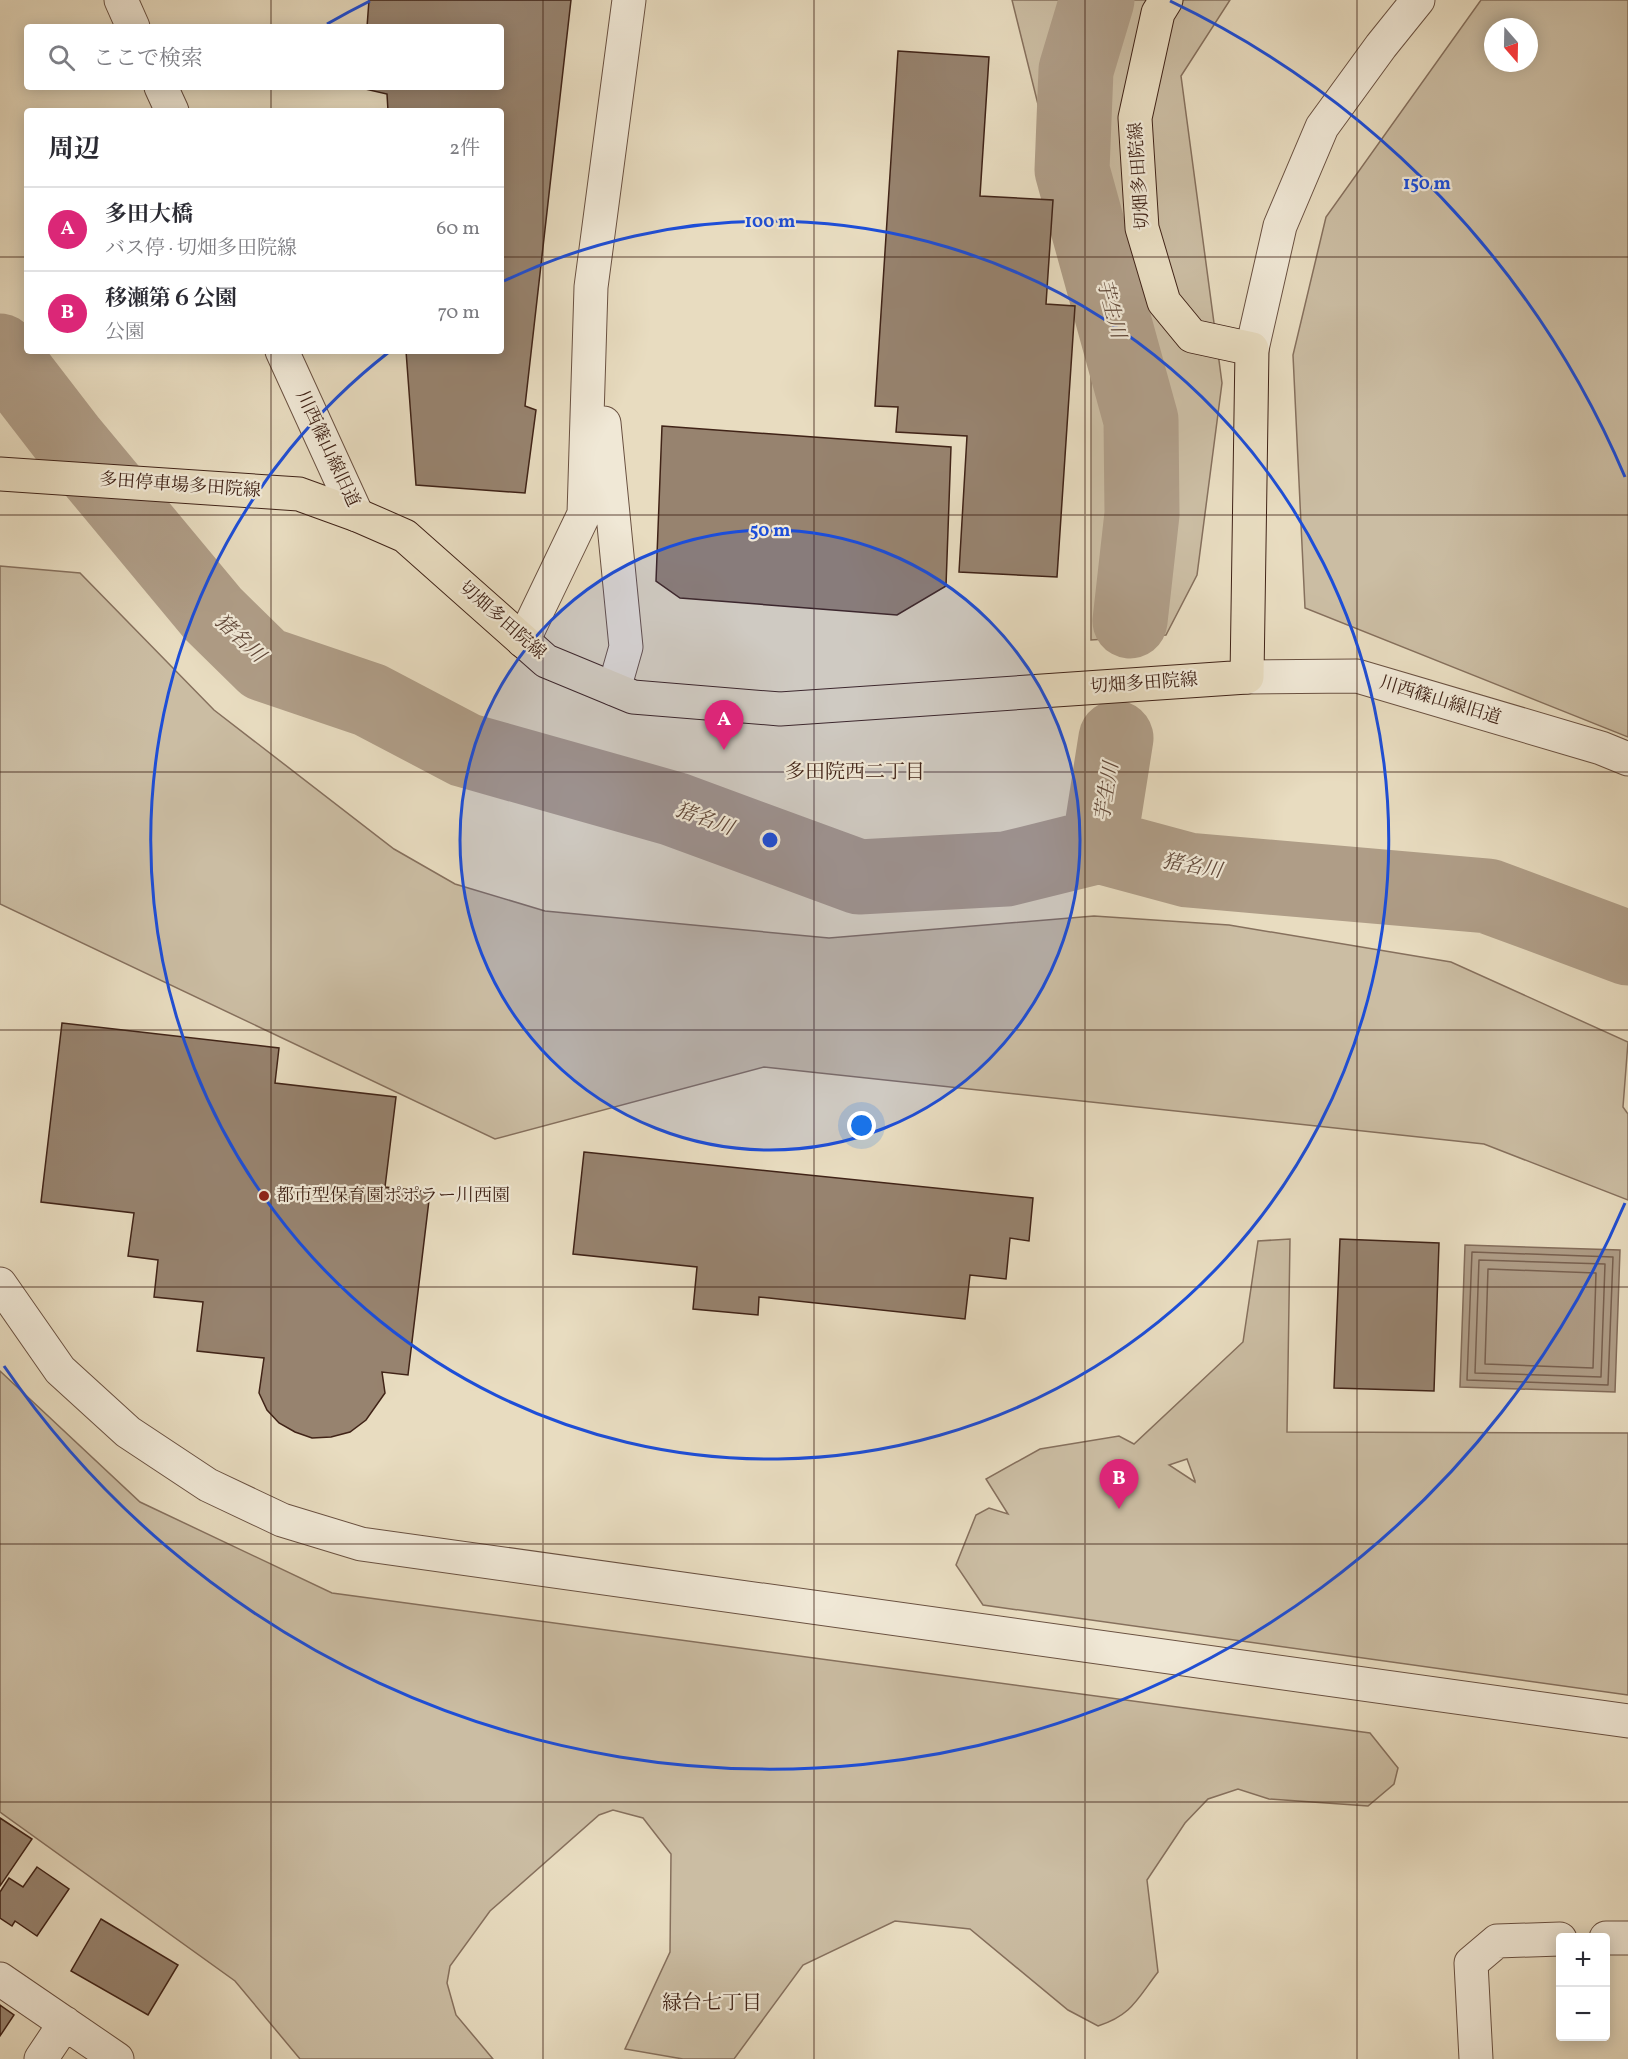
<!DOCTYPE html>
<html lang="ja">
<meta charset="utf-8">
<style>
body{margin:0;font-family:Vollkorn,"Noto Serif JP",serif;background:#f2f2f3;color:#2b2b33}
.controls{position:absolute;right:18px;bottom:18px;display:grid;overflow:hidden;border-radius:6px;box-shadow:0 3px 15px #0003}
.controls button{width:54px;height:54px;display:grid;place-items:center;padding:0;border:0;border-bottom:2px solid #e1e1e2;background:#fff;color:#2b2b33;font:30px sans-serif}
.compass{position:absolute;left:1484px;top:18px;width:54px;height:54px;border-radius:50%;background:#fff;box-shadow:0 3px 15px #0003;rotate:160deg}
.you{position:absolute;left:862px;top:1126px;width:21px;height:21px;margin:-15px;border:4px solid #fff;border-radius:50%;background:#1a73e8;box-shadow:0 0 0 9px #1a73e833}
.badge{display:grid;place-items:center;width:39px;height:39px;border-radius:50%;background:#db2777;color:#fff;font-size:20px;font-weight:700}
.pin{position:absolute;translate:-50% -50px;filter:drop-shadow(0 2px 3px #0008)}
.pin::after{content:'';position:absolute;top:32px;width:21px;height:18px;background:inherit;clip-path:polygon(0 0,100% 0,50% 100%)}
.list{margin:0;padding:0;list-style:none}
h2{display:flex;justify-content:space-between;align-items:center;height:78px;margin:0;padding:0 24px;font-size:26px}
h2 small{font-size:20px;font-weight:400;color:#7c7c81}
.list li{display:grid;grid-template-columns:39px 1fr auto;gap:18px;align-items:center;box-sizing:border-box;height:84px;padding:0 24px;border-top:2px solid #e1e1e2}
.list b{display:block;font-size:22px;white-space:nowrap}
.list p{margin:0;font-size:20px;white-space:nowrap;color:#7c7c81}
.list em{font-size:20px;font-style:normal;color:#7c7c81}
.icon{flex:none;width:33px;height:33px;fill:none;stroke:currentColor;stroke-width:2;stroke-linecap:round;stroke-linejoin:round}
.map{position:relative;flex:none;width:1628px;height:2059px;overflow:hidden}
.search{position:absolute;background:#fff;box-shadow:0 3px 15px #0003;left:24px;top:24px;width:480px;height:66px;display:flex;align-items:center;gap:15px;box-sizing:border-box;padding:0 21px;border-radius:6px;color:#7c7c81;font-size:22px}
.panel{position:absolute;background:#fff;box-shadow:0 3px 15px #0003;left:24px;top:108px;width:480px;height:246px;border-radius:6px}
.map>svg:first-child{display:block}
</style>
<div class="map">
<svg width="1628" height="2059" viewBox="0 0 1628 2059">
<rect width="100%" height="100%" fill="#e8dcc0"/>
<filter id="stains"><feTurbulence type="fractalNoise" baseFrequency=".00333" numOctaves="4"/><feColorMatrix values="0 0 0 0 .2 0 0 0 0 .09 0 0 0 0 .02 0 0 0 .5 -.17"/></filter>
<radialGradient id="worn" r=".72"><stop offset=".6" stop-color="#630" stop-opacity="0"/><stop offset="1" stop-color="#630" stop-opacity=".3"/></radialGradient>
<path fill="#cbbda3" stroke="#86705d" stroke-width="1.5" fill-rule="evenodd" d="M1012,0H1230L1181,76L1222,383L1197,575L1166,635L1091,640V317Z
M1481,0H1628V737L1305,608L1293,355L1326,217ZM1493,27H1529V63H1493Z
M0,566L80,573L214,710L394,849L455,884L545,911L829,938L1094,916L1229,925L1451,962L1628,1042L1623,1107L1628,1114V1200L1484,1144L764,1067L495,1139L0,904Z
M1290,1239L1287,1432L1628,1433V1695L983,1605L956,1565L976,1515L989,1508L1008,1514L986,1479L1040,1449L1119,1436L1134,1444L1243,1342L1258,1241ZM1187,1459L1195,1481V1482L1169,1465Z
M0,1371L140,1502L332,1593L1370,1733L1398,1768L1394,1784L1368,1806L1269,1799L1238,1789L1208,1799L1185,1823L1147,1880L1158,1972C1137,1999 1132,2015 1098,2026L1068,2010L970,1929L895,1921L803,1965L734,2059H683L625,2049L670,1952L671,1854L643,1818L613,1810L599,1815L490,1911L450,1966L447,1983L456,2015L493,2059H300L235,1981L0,1812Z"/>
<path fill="#af9d87" stroke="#836c5a" stroke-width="1.5" d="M1465,1245L1620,1250L1615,1392L1460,1387Z"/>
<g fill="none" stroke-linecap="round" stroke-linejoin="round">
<path stroke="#78604f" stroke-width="1.5" d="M1472,1252L1613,1257L1608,1385L1467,1380Z
M1479,1260L1605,1264L1601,1377L1475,1373Z
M1488,1269L1596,1273L1593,1368L1485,1364Z"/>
<path stroke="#af9d87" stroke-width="75" d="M1097,0L1076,70L1072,170L1141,420L1142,514L1130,621
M0,351L70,442L213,614L264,664L370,700L465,750L674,809L859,877L1006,869L1099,846L1188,870L1488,896L1628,948
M1099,846L1116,738"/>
</g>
<path fill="#97836f" stroke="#402317" stroke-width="1.5" d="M369,0H571L525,406L536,410L525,493L416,485L406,351H501V111H388L387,94L361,88L501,87V27H367Z
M898,51L989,57L980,196L1053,200L1046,304L1075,306L1057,577L959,572L967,436L896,432L898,407L875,406Z
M662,426L951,447L946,586L897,615L680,598L656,581Z
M62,1023L279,1048L275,1083L396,1097L385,1187L430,1192L408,1375L382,1372L385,1393L366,1420L350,1432L331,1437L312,1438L295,1432L279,1423L267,1410L259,1393L264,1358L197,1351L203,1302L154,1297L158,1260L128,1256L134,1213L41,1202Z
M584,1152L1033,1198L1029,1241L1010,1238L1006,1279L970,1275L965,1319L759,1297L758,1315L693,1309L697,1267L573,1254Z
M1340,1239L1439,1243L1434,1391L1334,1388Z
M0,1818L32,1839L0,1886Z
M37,1867L69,1889L37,1936L15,1921L12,1926L0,1918V1892L9,1878L23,1887Z
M101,1919L178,1965L148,2015L71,1971Z
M0,2005L14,2015L0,2036Z"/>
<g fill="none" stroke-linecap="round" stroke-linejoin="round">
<defs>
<path id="minor" d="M121,0L133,27
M161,87L172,111
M1252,349L1280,226L1322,127L1381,46L1418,0
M282,351L357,515
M604,423L626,647L614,689
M523,641L584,514L591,287L629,0
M1247,677L1357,676L1601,748L1628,759
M0,1284L60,1370L128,1432L208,1485L282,1520L361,1544L1628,1721
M1606,1938H1628
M0,1979L117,2059
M41,2059L65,2023
M1476,2059L1471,1963L1497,1941L1560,1939"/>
<path id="major" d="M0,474L299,494L357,515L405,536L546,661L633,697L780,709L1247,677L1252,349L1192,336L1164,302L1142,228L1135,118L1158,13L1166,0"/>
</defs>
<use href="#minor" stroke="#6a5141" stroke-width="35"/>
<use href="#major" stroke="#402317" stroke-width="35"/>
<use href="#minor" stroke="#f0e8d6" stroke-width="33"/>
<use href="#major" stroke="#e8dcc0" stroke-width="33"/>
</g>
<path fill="none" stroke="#402317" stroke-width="1.5" stroke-opacity="0.55" d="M271,0V27M543,0V2059M814,0V2059M1085,0V2059M1357,0V2059M271,87V111M0,257H27M501,257H1628M271,351V2059M0,515H1628M0,772H1628M0,1030H1628M0,1287H1628M0,1544H1628M0,1802H1628"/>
<circle cx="770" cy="840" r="310" fill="#1d4ed8" fill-opacity=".12"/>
<g fill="none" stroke="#1d4ed8" stroke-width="3">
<circle cx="770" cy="840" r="310"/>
<path d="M504 281A619 619 0 1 1 389 352"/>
<path d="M1625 1203A929 929 0 0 1 4 1366M327 24A929 929 0 0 1 370 1M1170 1A929 929 0 0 1 1625 477"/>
</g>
<circle fill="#8f2418" stroke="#f0e8d6" stroke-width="2" cx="264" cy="1196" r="6"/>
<g text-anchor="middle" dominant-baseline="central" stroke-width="4.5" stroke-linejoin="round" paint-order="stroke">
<g font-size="18" fill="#402317" stroke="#f0e8d6">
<text transform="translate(1140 176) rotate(-94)">切畑多田院線</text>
<text transform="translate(327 449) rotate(65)">川西篠山線旧道</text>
<text transform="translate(180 486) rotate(4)">多田停車場多田院線</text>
<text transform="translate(502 621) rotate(41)">切畑多田院線</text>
<text transform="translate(1144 684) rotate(-4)">切畑多田院線</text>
<text transform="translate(1440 701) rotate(17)">川西篠山線旧道</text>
</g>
<g font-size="18" fill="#402317" stroke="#f0e8d6" text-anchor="start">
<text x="276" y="1196">都市型保育園ポポラー川西園</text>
</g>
<g font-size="20" font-style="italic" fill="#614839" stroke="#f0e8d6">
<text transform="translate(1110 309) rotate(75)">芋生川</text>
<text transform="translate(239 639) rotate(43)">猪名川</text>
<text transform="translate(1108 792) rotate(-81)">芋生川</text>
<text transform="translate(704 820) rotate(20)">猪名川</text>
<text transform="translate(1192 867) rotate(10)">猪名川</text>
</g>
<g font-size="20" fill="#402317" stroke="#f0e8d6">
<text x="855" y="773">多田院西二丁目</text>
<text x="712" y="2004">緑台七丁目</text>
</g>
</g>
<circle cx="770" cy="840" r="9" fill="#1d4ed8" stroke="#f0e8d6" stroke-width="3"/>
<g font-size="18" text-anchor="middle" font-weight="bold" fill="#1d4ed8" stroke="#f0e8d6" stroke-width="4.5" stroke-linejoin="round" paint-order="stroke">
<text x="1427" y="189">150 m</text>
<text x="770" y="227">100 m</text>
<text x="770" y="536">50 m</text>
</g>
<rect width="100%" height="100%" filter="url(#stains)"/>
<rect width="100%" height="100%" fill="url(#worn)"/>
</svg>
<div class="controls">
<button>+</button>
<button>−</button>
</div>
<svg class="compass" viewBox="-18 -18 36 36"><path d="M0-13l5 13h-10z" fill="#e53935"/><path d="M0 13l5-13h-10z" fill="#7c7c81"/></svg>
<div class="you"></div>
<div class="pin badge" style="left:724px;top:750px">A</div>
<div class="pin badge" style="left:1119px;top:1509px">B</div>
<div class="search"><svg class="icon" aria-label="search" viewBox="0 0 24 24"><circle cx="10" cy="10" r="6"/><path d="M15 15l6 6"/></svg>ここで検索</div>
<section class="panel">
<h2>周辺<small>2件</small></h2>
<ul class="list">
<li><span class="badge">A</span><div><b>多田大橋</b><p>バス停 · 切畑多田院線</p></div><em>60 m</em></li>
<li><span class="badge">B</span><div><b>移瀬第６公園</b><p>公園</p></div><em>70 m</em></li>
</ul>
</section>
</div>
